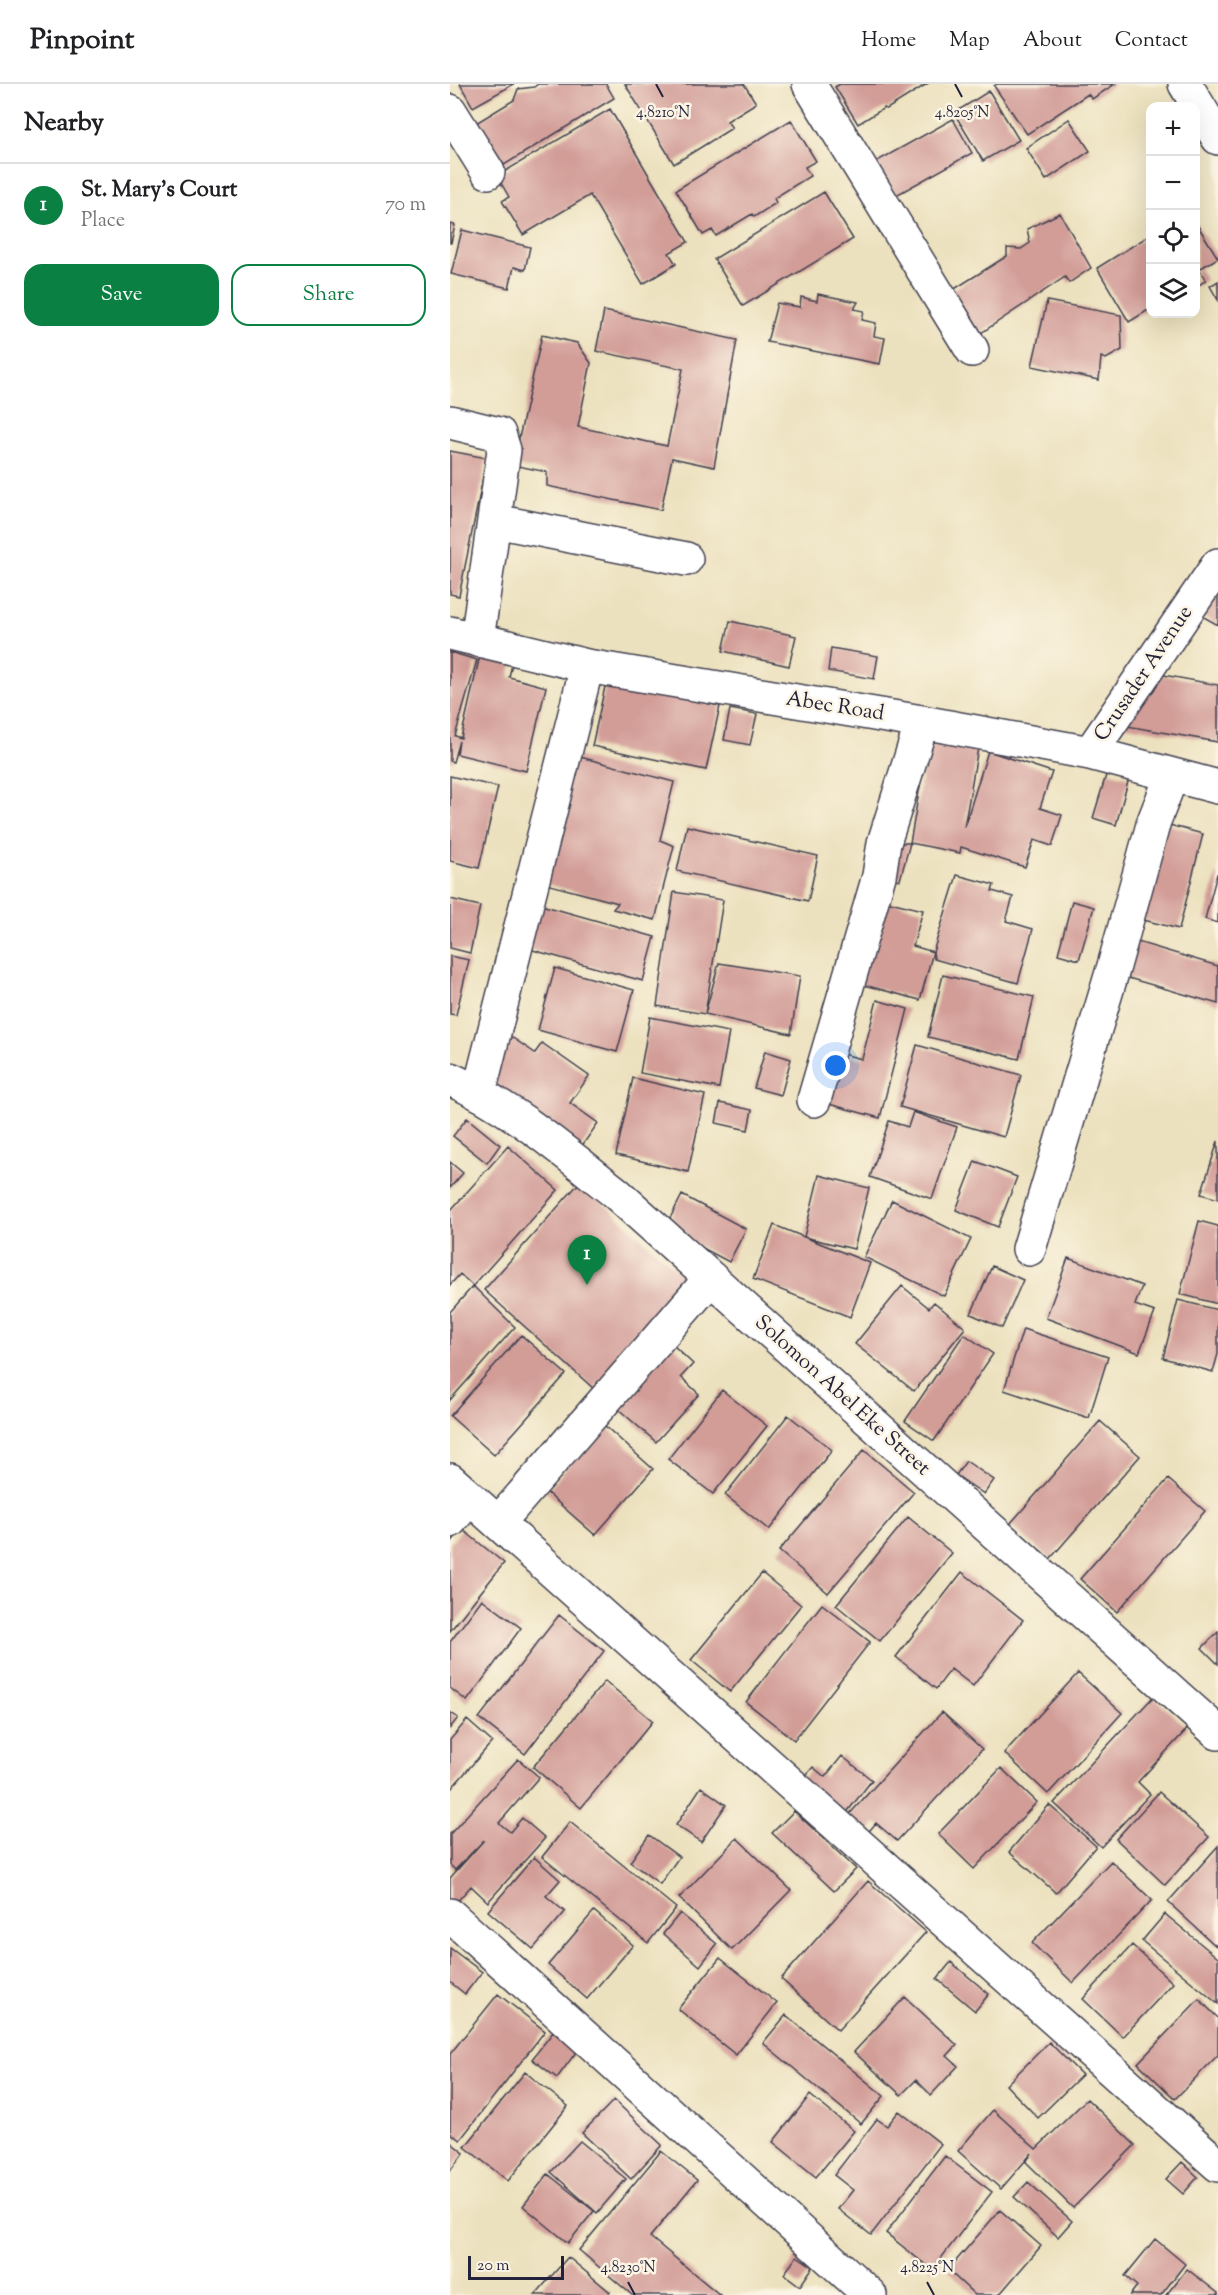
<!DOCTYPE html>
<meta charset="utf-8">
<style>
body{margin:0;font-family:"Sorts Mill Goudy",serif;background:#f2f2f2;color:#202124}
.controls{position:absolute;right:18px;top:18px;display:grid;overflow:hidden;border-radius:12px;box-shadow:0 6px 24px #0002}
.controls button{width:54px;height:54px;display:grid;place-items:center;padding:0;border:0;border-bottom:2px solid #e0e0e0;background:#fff;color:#202124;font:30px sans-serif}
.scale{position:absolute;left:18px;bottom:15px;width:96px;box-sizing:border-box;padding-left:6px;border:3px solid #22223b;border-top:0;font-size:16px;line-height:21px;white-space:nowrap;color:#22223b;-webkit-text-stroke:4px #fcf5e5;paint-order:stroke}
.you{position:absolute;left:386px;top:982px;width:21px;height:21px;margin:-15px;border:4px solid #fff;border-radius:50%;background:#1a73e8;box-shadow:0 0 0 9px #1a73e833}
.badge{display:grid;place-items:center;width:39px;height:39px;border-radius:50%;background:#0b8043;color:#fff;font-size:20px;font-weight:700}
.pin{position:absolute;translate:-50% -50px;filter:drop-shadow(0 2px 3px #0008)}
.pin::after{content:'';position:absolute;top:32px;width:21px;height:18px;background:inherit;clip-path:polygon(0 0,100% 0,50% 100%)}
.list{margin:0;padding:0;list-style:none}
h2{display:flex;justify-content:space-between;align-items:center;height:78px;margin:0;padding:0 24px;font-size:26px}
h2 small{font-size:20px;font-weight:400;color:#757577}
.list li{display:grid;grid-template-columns:39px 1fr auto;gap:18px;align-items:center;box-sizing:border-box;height:84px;padding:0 24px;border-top:2px solid #e0e0e0}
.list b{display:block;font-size:22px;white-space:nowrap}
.list p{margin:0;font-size:20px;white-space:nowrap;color:#757577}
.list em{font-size:20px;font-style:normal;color:#757577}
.actions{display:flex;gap:12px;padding:18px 24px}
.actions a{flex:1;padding:14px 0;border:2px solid #0b8043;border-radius:18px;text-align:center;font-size:21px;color:#0b8043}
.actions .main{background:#0b8043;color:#fff}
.icon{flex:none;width:33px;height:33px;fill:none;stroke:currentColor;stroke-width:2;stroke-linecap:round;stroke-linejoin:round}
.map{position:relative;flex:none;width:768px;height:2211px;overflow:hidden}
header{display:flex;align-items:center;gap:36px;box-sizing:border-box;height:84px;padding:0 30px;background:#fff;border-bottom:2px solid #e0e0e0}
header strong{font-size:28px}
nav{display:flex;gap:33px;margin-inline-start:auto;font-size:21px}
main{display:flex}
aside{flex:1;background:#fff}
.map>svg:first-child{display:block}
</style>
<header>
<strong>Pinpoint</strong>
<nav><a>Home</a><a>Map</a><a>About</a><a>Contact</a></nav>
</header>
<main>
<aside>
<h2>Nearby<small></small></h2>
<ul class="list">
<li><span class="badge">1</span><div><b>St. Mary's Court</b><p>Place</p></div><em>70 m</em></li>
</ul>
<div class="actions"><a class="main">Save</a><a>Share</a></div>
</aside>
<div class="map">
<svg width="768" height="2211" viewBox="0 0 768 2211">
<rect width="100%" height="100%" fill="#fcf5e5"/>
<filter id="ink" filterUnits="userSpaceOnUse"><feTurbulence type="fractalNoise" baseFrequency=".0167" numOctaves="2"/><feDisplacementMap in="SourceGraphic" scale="12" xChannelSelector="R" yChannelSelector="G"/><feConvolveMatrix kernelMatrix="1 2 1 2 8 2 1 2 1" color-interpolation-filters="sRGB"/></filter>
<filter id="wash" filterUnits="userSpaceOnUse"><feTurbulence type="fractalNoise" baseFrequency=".008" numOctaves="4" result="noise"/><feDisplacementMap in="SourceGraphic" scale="24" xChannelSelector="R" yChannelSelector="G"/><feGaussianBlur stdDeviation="1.35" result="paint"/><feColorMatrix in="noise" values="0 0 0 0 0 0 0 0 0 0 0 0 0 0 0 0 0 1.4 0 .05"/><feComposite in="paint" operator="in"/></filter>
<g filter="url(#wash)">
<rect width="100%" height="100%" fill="#ece1be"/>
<g id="blocks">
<path fill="#d29c97" d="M10,0H64L23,23Z
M88,0H156L164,14L54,81L26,39L64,16L68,5L84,3Z
M175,0H294L306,19L277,37L282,44L224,80Z
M390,0H477L437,25L434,24L408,40L385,3Z
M547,0H665L642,15L638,10L577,50L544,2Z
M539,7L569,56L533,77L504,29Z
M160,25L238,158L219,169L226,180L193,200L140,111L73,151L52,117L59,113L47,92Z
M503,35L522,69L441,114L422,80Z
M619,35L640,67L596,96L576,64Z
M341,36L366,77L355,83L360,92L324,114L326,119L304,133L302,130L266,152L262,146L253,151L226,106Z
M374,108L403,155L293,222L264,175Z
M610,129L641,184L619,199L615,193L525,253L498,209L557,172V164L571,165L580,159L577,145Z
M746,139L768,174L749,185L756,196L746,203Z
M0,140L5,141L1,159H0Z
M12,146L80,163L75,186L64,183L59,204L1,190Z
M700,151V225L679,238L647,184Z
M768,197V216L760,202Z
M368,210L408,218L404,225L414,227L412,236L426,239L424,252L435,254L430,280L317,258L327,219L350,223L351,213L367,217Z
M597,217L671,231L672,266L656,275L651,273L649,296L582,282Z
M154,227L287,256L264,383L222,374L211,426L97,402V388L63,381L92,251L127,259L141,279L128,343L217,362L233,285L146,267Z
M0,367L37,374L9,512L0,510Z
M768,503V541L752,532Z
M280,537L346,552L339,582L273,567Z
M381,564L428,572L424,595L378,587Z
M31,567L63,576L59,593L96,603L76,687L7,670L9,657L3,678L0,677V568L27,576L5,652L11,654Z
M681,585L768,601V658L671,641Z
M156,598L270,622L256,686L142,662Z
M280,625L307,630L300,661L274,656Z
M478,656L528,664L514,744L538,667L602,688L590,724L612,731L602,762L584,756L575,783L511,763L510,769L460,759Z
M119,670L224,698L210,756L224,762L205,836L163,825L168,819L85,797Z
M657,688L679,694L666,741L643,734Z
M0,692L48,703L29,784L0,777Z
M704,737L753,750L729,845L678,832Z
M237,742L368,772L358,817L227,787Z
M434,759H460L450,796L429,792Z
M767,790H768V839L755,835Z
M507,791L544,801L542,807L563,813L556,837L583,845L568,899L484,875L483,868Z
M224,808L273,816L255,930L207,922Z
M0,815L30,822L20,869L0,864Z
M436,817L473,826L463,862L483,868L470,916L399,897Z
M622,817L644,823L629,876L608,870Z
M84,819L205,853L193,897L72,863Z
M664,851L768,882V920L654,887Z
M0,872L19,876L6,931L0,930Z
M269,879L350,892L341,950L255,930Z
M105,884L184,906L167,968L88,946Z
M493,891L584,913L569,975L478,953Z
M427,916L458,925L430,1034L364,1016L377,966L412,975Z
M200,933L279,948L269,1004L190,989Z
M54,948L85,969L92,959L139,992L120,1019L148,1039L129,1066L23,992Z
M467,961L571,991L554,1053L450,1023Z
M315,967L341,975L331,1011L304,1004Z
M183,994L255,1011L238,1088L166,1071Z
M270,1019L302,1026L298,1046L266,1039Z
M463,1028L507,1043L482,1115L420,1093L439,1037L458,1043Z
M17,1034L50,1061L37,1079L3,1052Z
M768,1057V1115L751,1110Z
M58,1062L108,1106L23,1202L65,1243L0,1316V1228L23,1202L10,1190L0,1201V1127Z
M525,1077L567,1093L548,1143L506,1126Z
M0,1078L13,1089L0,1104Z
M369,1091L419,1104L404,1165L354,1153L420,1179L400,1233L303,1195L324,1141L354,1153Z
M130,1098L239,1197L144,1305L34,1206Z
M232,1111L296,1145L279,1178L215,1144Z
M442,1116L521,1155L494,1212L414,1173Z
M749,1137L768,1142V1220L730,1210Z
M618,1174L692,1202L685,1221L705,1228L689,1269L596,1234Z
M542,1182L573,1196L552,1244L521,1230Z
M452,1202L479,1224L484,1218L515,1244L464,1307L405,1260Z
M728,1216L768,1226V1270L763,1288L713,1274Z
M573,1245L658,1273L639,1334L554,1306Z
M514,1250L543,1270L484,1357L455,1337Z
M71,1251L116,1290L44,1371L0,1332Z
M222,1260L243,1280L231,1293L249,1310L206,1358L166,1323Z
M272,1306L317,1342L263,1410L218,1375Z
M338,1331L382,1366L319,1446L275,1411Z
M650,1337L690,1372L600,1475L560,1440Z
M154,1341L203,1385L145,1451L96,1408Z
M414,1366L464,1408L378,1509L329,1467Z
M516,1377L544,1396L534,1410L506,1391Z
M718,1395L755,1427L667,1528L630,1495Z
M458,1433L502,1469L430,1557L386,1521Z
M12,1445L54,1479L0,1547V1460Z
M512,1488L573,1536L523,1602L501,1585L486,1605L446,1573Z
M312,1489L351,1521L280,1608L241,1576Z
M32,1515L71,1544L17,1617L0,1604V1558Z
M372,1520L420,1558L344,1656L296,1618Z
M109,1531L154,1567L75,1670L29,1634Z
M768,1548V1580L752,1564Z
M628,1589L672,1629L598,1710L554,1669Z
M155,1597L203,1637L131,1724L83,1683Z
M703,1613L738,1644L688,1698L700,1710L651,1763L604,1719Z
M0,1628L8,1634L0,1644Z
M492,1628L532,1665L447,1757L426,1739L415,1752L396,1734Z
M17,1636L42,1658L0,1706V1656Z
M392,1672L422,1696L394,1732L351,1697L363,1683L375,1693Z
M68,1675L89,1693L49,1739L60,1748L72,1734L95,1754L38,1818L21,1802L3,1822L0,1819V1794L34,1756L5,1786L0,1781V1750Z
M551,1684L587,1718L524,1785L488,1750Z
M251,1703L276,1721L251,1758L226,1741Z
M709,1708L759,1753L715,1801L666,1755Z
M599,1721L646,1762L606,1809L559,1768Z
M344,1727L406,1785L384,1807L322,1749Z
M120,1738L226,1824L198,1859L92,1773Z
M199,1751L229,1773L210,1800L180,1778Z
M287,1754L341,1806L282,1866L229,1814Z
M768,1762V1859L766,1862L718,1818Z
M84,1773L110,1796L96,1812L115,1828L83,1865L38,1827Z
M661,1777L702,1816L623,1899L582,1859Z
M418,1797L476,1848L388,1946L331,1895Z
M144,1827L183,1861L137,1915L98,1881Z
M230,1829L267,1860L250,1882L213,1850Z
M715,1830L768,1874V1920L692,1857Z
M682,1861L723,1899L673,1953L633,1915Z
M0,1864L32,1888L15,1910L0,1898Z
M270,1874L327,1919L286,1971L228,1925Z
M501,1878L539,1910L525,1927L487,1895Z
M48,1910L95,1947L10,2056L0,2049V1970Z
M455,1913L507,1961L497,1972L508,1982L481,2011L466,1996L451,2011L404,1968Z
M749,1915L768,1934V1971L725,2015L688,1979Z
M336,1931L434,2012L411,2040L313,1959Z
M103,1948L127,1967L107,1994L82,1975Z
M599,1958L632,1991L588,2034L556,2001Z
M75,1988L118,2022L58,2097L15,2063Z
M360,2011L404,2047L366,2093L323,2058Z
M637,2015L685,2061L623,2124L576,2078L582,2069L551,2105L508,2067L543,2026L586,2065Z
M164,2016L212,2061L181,2095L132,2049Z
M449,2027L491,2060L421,2151L388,2125L403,2106L384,2091L427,2035L437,2042Z
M130,2057L176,2095L147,2129L101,2088Z
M0,2058L14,2069L0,2087Z
M211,2067L247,2096L200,2153L270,2211H182L129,2166Z
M495,2072L542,2108L482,2186L436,2149Z
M732,2078L748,2093L733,2110L716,2095Z
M98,2090L144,2127L118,2159L73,2122Z
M578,2098L622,2137L608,2153L564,2113Z
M550,2126L591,2162L549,2211H525L498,2186Z
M705,2155L735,2180L711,2211H680L687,2202L675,2192Z
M347,2172L363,2183L350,2202L334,2190Z
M118,2173L160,2208L158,2211H85Z
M737,2185L768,2209V2211H716Z"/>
</g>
</g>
<g filter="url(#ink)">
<use href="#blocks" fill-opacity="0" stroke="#403f4f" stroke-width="1.5"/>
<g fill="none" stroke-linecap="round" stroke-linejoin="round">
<defs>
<path id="minor" d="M359,0L522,266
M735,0L768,54
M0,27L38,88
M0,338L49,350L54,366L27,556
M45,437L236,475
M0,549L137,582L472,638L640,669L768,703
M640,669L768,481
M0,995C61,1022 114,1068 166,1109L768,1649
M29,1008L137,582
M364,1016L429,792L434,759L472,638
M579,1165L664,882L704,737L722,691
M0,1396L768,2081
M0,1437L20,1414
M48,1439L261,1194
M0,1831L420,2211"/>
</defs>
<use href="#minor" stroke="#403f4f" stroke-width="36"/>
<use href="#minor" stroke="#fff" stroke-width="33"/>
</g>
</g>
<path fill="none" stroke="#22223b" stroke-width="2" d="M206,0L213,13M505,0L512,13M178,2198L185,2211M477,2198L484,2211"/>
<g text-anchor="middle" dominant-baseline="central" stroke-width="5" stroke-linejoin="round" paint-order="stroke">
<g font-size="21" fill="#22223b" stroke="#fcf5e5">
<text transform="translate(694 590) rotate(-56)">Crusader Avenue</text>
<text transform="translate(385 623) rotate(9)">Abec Road</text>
<text transform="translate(392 1312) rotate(42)">Solomon Abel Eke Street</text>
</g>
</g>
<g font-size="15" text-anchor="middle" fill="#22223b" stroke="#fcf5e5" stroke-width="5" stroke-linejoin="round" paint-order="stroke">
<text x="213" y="33">4.8210°N</text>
<text x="512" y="33">4.8205°N</text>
<text x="178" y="2188">4.8230°N</text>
<text x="477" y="2188">4.8225°N</text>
</g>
</svg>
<div class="controls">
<button>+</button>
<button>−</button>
<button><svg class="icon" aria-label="locate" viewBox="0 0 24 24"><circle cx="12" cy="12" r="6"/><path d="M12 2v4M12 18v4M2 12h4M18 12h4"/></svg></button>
<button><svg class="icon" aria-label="layers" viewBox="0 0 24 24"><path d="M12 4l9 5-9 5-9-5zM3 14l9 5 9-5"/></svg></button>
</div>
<div class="scale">20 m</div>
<div class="you"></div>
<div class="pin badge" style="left:137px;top:1201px">1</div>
</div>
</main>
